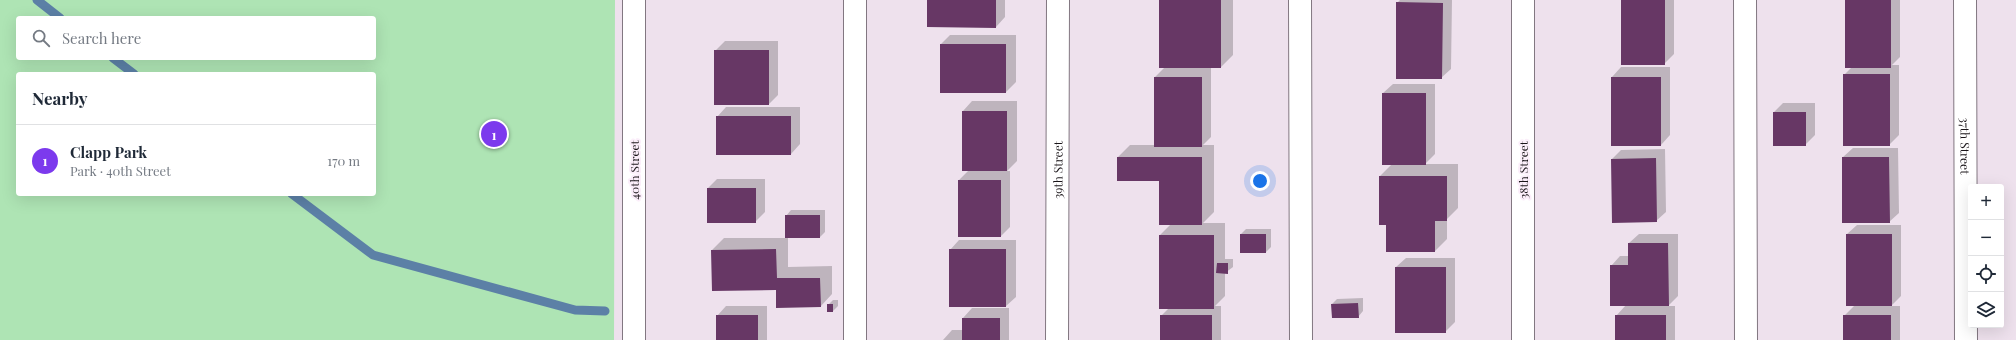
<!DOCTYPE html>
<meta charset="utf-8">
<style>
body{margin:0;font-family:"Playfair Display",serif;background:#f2f2f3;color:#1f2937}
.controls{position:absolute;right:12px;bottom:12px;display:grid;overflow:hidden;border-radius:4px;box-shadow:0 4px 16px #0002}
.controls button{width:36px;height:36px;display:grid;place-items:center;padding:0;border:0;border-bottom:1px solid #e0e1e3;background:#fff;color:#1f2937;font:20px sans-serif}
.you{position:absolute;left:1260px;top:181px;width:14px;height:14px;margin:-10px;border:3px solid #fff;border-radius:50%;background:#1a73e8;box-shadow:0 0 0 6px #1a73e833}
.badge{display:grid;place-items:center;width:26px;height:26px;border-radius:50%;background:#7c3aed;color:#fff;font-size:13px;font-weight:700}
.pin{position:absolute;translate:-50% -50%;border:2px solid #fff;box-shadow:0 1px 4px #0006}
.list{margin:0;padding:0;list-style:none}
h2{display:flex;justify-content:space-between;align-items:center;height:52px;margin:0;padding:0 16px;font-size:17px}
h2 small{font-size:13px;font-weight:400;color:#747a83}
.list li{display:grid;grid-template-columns:26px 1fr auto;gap:12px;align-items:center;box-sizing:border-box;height:72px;padding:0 16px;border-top:1px solid #e0e1e3}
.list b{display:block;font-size:15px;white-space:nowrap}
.list p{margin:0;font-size:13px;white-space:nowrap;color:#747a83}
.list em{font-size:13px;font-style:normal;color:#747a83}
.icon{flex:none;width:22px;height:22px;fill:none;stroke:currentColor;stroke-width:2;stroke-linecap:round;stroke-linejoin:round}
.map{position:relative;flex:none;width:2016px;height:340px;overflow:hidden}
.search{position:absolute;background:#fff;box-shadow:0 4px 16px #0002;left:16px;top:16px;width:360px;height:44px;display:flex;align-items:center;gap:10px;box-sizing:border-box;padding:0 14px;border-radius:4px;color:#747a83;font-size:15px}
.panel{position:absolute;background:#fff;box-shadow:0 4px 16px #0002;left:16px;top:72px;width:360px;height:124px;border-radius:4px}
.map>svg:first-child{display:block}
</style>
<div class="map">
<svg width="2016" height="340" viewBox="0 0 2016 340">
<rect width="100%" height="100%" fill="#eee1ed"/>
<path fill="#aee4b4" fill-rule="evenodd" d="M0,0H615L614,340H0ZM18,18H374V58H18ZM18,74H374V194H18Z"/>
<path fill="#0003" d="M928,0H1005V17L996,27Z
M1160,0H1233V55L1221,67H1211V137L1203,145H1214V212L1203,223H1225V259H1233V267L1225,273V296L1215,306H1221V340H1161V316L1169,308L1160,235L1171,224L1160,180L1118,157L1130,145H1155V77L1165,67Z
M1400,0H1452L1451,69L1441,78L1397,3Z
M1622,0H1674V54L1664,64Z
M1846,0H1900V57L1892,65H1899V135L1889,145L1844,75L1852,67Z
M950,35H1016V82L1006,92H941V44Z
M725,41H778V95L769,104L715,51Z
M1621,67H1670V135L1661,145H1612V77Z
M1393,84H1435V154L1425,164H1458V208L1447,219V239L1435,251L1387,224L1380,176L1392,164L1383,93Z
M972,101H1017V161L1007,171H1010V227L1001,236L959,180L969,170H963V111Z
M1783,103H1815V135L1805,145L1774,112Z
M726,107H800V144L791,154L717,117Z
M1853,148H1898L1899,213L1889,222L1843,157Z
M1665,149L1666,212L1656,221L1612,159L1621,150Z
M717,179H765V212L755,222L708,188Z
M791,210H825V232L820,237H788V267L832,266V294L821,306L777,289L712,250L724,238H786V216Z
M1857,225H1901V296L1891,306H1900V340H1844V316L1854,306L1847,234Z
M1246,229H1271V247L1266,252H1241V234Z
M1639,234H1678V296L1668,306H1675V340H1616V316L1626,305L1611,266L1620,256H1629V243Z
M959,240H1016V297L1006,306H950V250Z
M1406,258H1455V322L1445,332L1396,267Z
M1363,298V311L1358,317L1332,304L1337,299Z
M833,300H838V306L833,311L828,305Z
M726,306H767V340H717V316Z
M972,308H1009V340H943L952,330H963V318Z"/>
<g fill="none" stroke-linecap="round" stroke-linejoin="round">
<path stroke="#5c80a6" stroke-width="9" d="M37,0L60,18
M113,58L134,74
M292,194L373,255L575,310L605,311"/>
</g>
<path fill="#673765" d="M927,0H996V28L927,27Z
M1159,0H1221V68H1159Z
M1621,0H1665V65H1621Z
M1845,0H1891V68H1845Z
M1396,2L1443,3L1442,79H1396Z
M940,44H1006V93H940Z
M714,50H769V105H714Z
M1843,74H1890V146H1843Z
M1154,77H1202V147H1154Z
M1611,77H1661V146H1611Z
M1382,93H1426V165H1382Z
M962,111H1007V171H962Z
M1773,112H1806V146H1773Z
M716,116H791V155H716Z
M1117,157H1202V225H1159V181H1117Z
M1842,157H1889L1890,223H1842Z
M1656,158L1657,222L1612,223L1611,159Z
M1379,176H1447V221H1435V252H1386V225H1379Z
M958,180H1001V237H958Z
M707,188H756V223H707Z
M785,215H820V238H785Z
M1240,234H1266V253H1240Z
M1846,234H1892V306H1846Z
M1159,235H1214V309H1159Z
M1628,243H1668L1669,306H1610V265H1628Z
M776,249L777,278H820L821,307L776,308V290L712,291L711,250Z
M949,249H1006V307H949Z
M1217,263H1228V274L1216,273Z
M1395,267H1446V333H1395Z
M1358,303L1359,318H1332L1331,304Z
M827,304H833V312H827Z
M716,315H758V340H716Z
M1160,315H1212V340H1160Z
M1615,315H1666V340H1615Z
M1843,315H1891V340H1843Z
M962,318H1000V340H962Z"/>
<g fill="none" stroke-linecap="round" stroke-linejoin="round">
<defs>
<g id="minor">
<path d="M634,0V340"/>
<path d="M1300,0L1301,340"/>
<path d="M1523,0V340"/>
<path d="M1745,0L1746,340"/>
<path id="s1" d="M1965,0L1966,340"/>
<path d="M855,340V0"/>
<path id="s2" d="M1057,340L1058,0"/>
</g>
</defs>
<use href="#minor" stroke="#827781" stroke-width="24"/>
<use href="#minor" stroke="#fff" stroke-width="22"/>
</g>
<g text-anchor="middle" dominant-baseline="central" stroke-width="4" stroke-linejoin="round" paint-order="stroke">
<g font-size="12" fill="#191418" stroke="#fbeefa">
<text stroke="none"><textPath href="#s1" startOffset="146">37th Street</textPath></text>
<text transform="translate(634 170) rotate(-90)">40th Street</text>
<text stroke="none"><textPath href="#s2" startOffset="170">39th Street</textPath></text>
<text transform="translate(1523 170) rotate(-90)">38th Street</text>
</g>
</g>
</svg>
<div class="controls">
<button>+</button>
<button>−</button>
<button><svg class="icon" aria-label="locate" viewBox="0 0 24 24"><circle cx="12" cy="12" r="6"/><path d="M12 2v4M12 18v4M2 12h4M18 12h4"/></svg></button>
<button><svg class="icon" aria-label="layers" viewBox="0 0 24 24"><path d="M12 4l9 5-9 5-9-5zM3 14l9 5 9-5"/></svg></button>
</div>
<div class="you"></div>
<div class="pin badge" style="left:494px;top:134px">1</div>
<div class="search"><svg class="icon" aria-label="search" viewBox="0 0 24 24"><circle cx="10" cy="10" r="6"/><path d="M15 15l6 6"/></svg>Search here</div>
<section class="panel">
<h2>Nearby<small></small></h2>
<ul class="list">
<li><span class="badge">1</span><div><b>Clapp Park</b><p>Park · 40th Street</p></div><em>170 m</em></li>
</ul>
</section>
</div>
